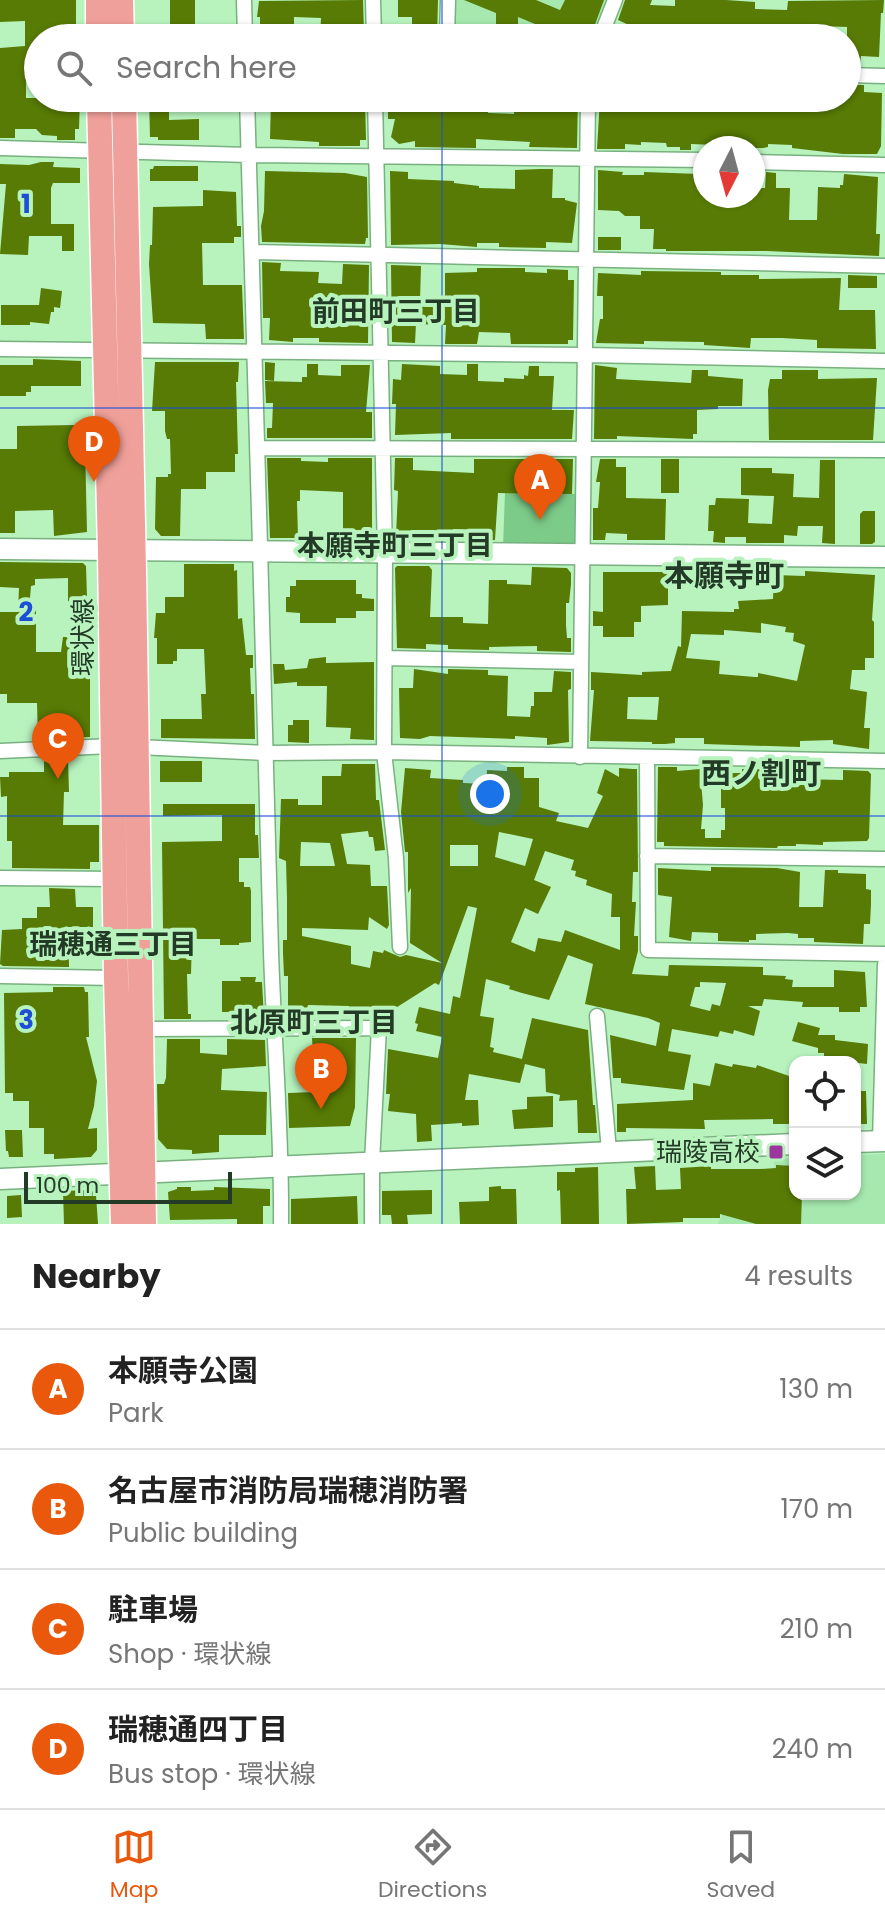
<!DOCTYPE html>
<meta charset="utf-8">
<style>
body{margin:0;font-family:Poppins,"Noto Sans JP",sans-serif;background:#f2f2f2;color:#222}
.controls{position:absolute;right:24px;bottom:24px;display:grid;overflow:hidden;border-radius:16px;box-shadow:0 2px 6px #0004}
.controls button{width:72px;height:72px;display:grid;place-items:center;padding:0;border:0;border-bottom:2px solid #e0e0e0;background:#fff;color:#222;font:40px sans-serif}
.compass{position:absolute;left:693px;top:136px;width:72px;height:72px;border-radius:50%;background:#fff;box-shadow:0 2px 6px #0004;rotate:186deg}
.scale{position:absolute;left:24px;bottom:20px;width:208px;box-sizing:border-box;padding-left:8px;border:4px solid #233b26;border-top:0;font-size:22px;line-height:28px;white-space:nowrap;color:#233b26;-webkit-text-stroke:6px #b8f3be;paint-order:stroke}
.you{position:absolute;left:490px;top:794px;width:28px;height:28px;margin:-20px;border:6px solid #fff;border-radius:50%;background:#1a73e8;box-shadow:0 0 0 12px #1a73e833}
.badge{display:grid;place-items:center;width:52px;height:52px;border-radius:50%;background:#ea580c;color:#fff;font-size:26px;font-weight:700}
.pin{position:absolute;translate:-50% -66px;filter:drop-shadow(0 2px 4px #0008)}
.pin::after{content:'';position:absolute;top:42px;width:28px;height:24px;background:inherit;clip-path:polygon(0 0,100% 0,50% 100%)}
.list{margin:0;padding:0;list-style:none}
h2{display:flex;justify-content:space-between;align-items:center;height:104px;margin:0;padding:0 32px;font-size:34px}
h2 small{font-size:26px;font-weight:400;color:#767676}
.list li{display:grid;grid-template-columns:52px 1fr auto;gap:24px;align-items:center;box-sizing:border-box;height:120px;padding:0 32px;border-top:2px solid #e0e0e0}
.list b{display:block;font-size:30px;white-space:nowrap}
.list p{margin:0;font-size:26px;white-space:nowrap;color:#767676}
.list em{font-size:26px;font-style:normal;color:#767676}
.icon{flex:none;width:44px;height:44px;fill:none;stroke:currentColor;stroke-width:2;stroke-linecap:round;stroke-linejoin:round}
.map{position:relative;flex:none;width:885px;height:1224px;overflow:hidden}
.search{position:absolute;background:#fff;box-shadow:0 2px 6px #0004;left:24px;right:24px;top:24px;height:88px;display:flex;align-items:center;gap:20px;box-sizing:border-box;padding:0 28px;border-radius:44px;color:#767676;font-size:30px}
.sheet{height:584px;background:#fff}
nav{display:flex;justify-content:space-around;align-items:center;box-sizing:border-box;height:112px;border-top:2px solid #e0e0e0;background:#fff;font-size:22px;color:#767676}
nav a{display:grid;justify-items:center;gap:4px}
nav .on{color:#ea580c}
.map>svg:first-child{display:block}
</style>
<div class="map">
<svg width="885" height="1224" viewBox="0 0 885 1224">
<rect width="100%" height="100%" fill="#b8f3be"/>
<path fill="#a6e8ae" d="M455,0H606L595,38H456Z
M885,1154V1224H718L728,1200L777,1213L774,1159L795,1158V1194H855V1155Z"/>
<path fill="#7dcb88" d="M505,492L576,494V548L503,547Z"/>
<path fill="#577b04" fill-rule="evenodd" d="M0,0H76V38H38V76H26V98H80L79,129H75V140H57V136L42,135L36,129H15V138H0V48L25,46V21L0,22Z
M170,0H195V38H170Z
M363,0L364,33L344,32V38H320L321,18L294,17V38H260V17H257L259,1Z
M398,0H438L437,38H412V17H398Z
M464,0H536L560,10L565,0H604L590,38H549L552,31L518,17V31H496V13Z
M625,0H652L650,5L675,6V0H726L755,2V9L787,10L788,1L884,0L883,13H881L879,57L861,56L860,65H847V27L821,26L820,38H787L786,32L759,31L758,38H630L631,26L618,20Z
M850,85H864V92L882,93L881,146L877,154H843L792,148V145L768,144V147L763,148H715L716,145L691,144V150H680V147H667L666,143L641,142V145L625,144V149H597L600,98H850Z
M149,98H163V109H169V120L199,119V140H158V137H150Z
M271,98H365L366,140H360V146H319V142L270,139Z
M388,98H488V113L514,114L515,98H578L577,148L529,147L530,142L476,139V148L415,147V141L399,144L391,137L395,119H388Z
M41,162H54L53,167L80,168V183H53L51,188V224H74V251H62V236H29L28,255L0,254L6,184H0V164L29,165Z
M154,166H198V181H150V169H153Z
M540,169H553L552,198H565V200L577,203L572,243L546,242V248L499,247V243H477V247L440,244L391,245L390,171L408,172V179L454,181V183L479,186V188L515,189V170Z
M598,170L623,172L622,175H644V172L700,174L699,180H705V196H753V188H765L766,172L776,173V188H790L789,220H817L818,187L840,188V185H843L844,174L878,177L876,234H880L879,256L767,251H666V249H653L654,229H640V216H625L619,211L598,210Z
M265,171L345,173L367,177L368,238H366L365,244L262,242L261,226L264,211Z
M203,190L236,192L237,226H241V237H234V243H202L203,285H242L244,339H206L205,324L153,323L149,264L150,245H152L153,207L203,206Z
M598,237H621V250H598Z
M262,262L281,263L280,271L319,272L318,283L342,284L343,264L369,265L368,343L319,342V338H293V342L269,340L270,318H263Z
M391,265L421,266L420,301L445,302V273L477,272V268H525V272L547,273V269L568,270V280H574L573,340H568V344H511L510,333L479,332L477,344H445L446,325L416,324L415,343L392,342Z
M641,271L721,272V275H759V279L841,278L839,310H875L876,349L817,348V340L782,338H751L750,348L704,345V342L644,341V344L596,343L600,319H603V296H597L598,273L641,275Z
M848,275L877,276V288H848Z
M41,288L62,291L60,308L54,307V312H51L49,324L30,322V325H1V305H39Z
M33,359L81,361V386H31V392H26V396H0V365H33Z
M155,362H239L238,382H236L238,454H235V472H206V489H181L180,536H161L155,529L156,477H168V474H171L170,439H167L165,431V411H152Z
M265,362L275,363L274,381L265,380Z
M307,364H318V375L341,376V365H370L366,412H372V438H267V428H272L273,403H266L265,381L302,382V377H307Z
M402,364L440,366V374L467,375V364H478V381L504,382V378L524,379V375L528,376L529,366H539V376H554L552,410H574L572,439H451V433L395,435L396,404H392L393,379L401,380Z
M595,365L617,368L616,379L691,383L692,370H708V376L743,379L742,406H718V409L697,410V434H693V439L617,436V439H594Z
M782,370H818V379L877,378L873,440H769L768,390L770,379H782Z
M75,425V446H85L87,532L54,536L53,510L15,511V533H0V449H17V426Z
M267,458H301V461L328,462V458H372V534L343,533V492L300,490V501H297L298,538H270Z
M395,458H413V470L474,473V459H573L572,494L498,493L495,540H483V537H480V530L453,529V536H396L398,491L394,490Z
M600,459H616V467H626V498L666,499L665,540H627V534L606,533L605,540H593V508H598L600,482H596Z
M661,459H679V493H661Z
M820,460H835V544L822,543L823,526H798L797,536L784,535V543H746V537H725V543L713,542L714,531H708L709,505H715L716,498L749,499L748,523L772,524L774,496L741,495V468H772V473L794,474L793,497L819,498Z
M863,511H875V542L872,544H860V514Z
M0,562L83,563L86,566L87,597H82V603H68V578L35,579V585L31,586L29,610H36V652H61L63,637H90V737L38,739L37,703H7V694H0V612H18L19,588L0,587Z
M184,564H234V571L237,570L238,619L242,618L246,655H253V668H250L251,694H254L255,739L161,738V719H202L201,694H206L204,649H177V661H173V664H157V638H154L156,613H165V597H184Z
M397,566H429L432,570L430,617H463V623L488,624L489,580H507V584L531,585L532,567L567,568L571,573V584L569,603H566V625L567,638H571V652L537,651V646L489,647V650L448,649V645L426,644V649L397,648L395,568Z
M805,571L875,575L872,620L874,622V658H865V670H852L850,689L867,692L864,728H870L869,749L833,744V740L800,741V747L704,744V738H675V743L665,744H652V742L590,741L594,690H591V672L642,675V672L671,671L678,646L681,647L682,611L734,612V609H739L738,601L773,599L774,575L805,576ZM761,623L786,627L785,632L794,633L793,641L805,645L797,681L758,673V677H755L719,674L720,661L686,658L691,634L724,635V630L761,633ZM628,697H659L657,720L627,719Z
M603,572H668V605L641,606V622H634V637H603V626H593V611L603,612Z
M296,580H356V594H362V598L374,599V611H356V618H336V623H300V613L286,612V597H290V586H296Z
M326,657V663L374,662V740L350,739L351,728L326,727L327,686H297V682L274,684L273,664H284L285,670L307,668L309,659Z
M414,669L448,674V669L488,670V675L508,676L507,716L530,717L531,706H534V692H552L554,671L571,672V689L568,690L569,742L547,745V738L515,736V739L430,736L420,739L400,738L399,688H413Z
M293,720H309V743L288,742V725H293Z
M68,758L69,792H64L63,825H99V862H90V869L12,868V841H7V796L1,797L0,777H9V772H44V759Z
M160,761H202V782H160Z
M342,764H375L376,800H379L385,850L375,851L373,837H369L368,831L341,834L347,864L370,865L371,886H387L389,925L387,929L369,917L368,930L302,928V936L351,946V964L370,968L373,951L383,953L384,950L400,957L406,955L442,963L410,943L411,888L408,893V852H405L401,812L405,768L431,770L430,778L463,780V783L486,784L487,770L507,771V767H524V778H539V807L559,813L556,821L588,828L603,796L597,793L605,769L619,777V768L633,769H637L638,872H633L632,902H636L634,936H638V951L632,974L668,976L669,965L763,967V975L786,976L785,979L793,980L792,987H834V970L865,972L867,1007H860V1012H839V1007H802L803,1002L764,999L762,1006H748L760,1011L754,1036L734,1030L733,1034L720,1031L718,1037L672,1029L668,1051L691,1055L684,1090L621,1083V1078H613L610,1035L656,1046L660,1023L648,1018L585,1004L593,964L568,955L549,1000L522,993L509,989L510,986L486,979L480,1016L494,1018L490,1047L494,1048L493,1052L522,1059L532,1018L588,1030L593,1105H595L597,1133H578L577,1100L559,1101L560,1095L546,1092L545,1069L525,1064L520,1083L469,1074L465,1100H478L479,1125L462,1126V1123L431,1125L432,1141L417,1142L416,1114L388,1111L390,1094H386L388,1049L438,1058L442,1037L416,1031L418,1024L415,1023L419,1007L450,1014L453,996L460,998L477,908L468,906L439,985L435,983L394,1009H383V1012H379V1018H349V1006L308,1005L306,1012H292V1006H288V976H284L283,953V940H287V898L286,861L279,858L281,799H298V805H322V776H341ZM499,832L533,839L525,866L495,857ZM301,842L330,843L335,866H300ZM450,845H478V866H450ZM545,851L574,860L571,870L576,871L575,876L587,880L586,885L612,894L611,917H620V950L565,930L561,942L538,938L535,952L511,942L525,908L538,914L551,887L534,880ZM700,982L726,983L720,1006L712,1004L710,1011L690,1006L695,987H700Z
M658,767H677V771L700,769L703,805L701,829H705V838H721V830H725V808H721V773H742V769H786V775L797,776V779L843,780V770L868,771L871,774L869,838L867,841L823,842V845L796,844V846H778L777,848L664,846V842H657Z
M163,804H255V835H258L259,858H239V882H244V887H250L251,891V942L239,943V945H220V939H192L191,974H187L188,1014H191V1019H164L162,842L222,841V815L163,816Z
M711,867L777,868L800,872L799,907H823L825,870H838V873L866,874V889L871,890V904L870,924H864L863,944L814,942V938H798V934L788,933L756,934V940H749V942L718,941V933L692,932L691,941L669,937L672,897L658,895V868L711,871Z
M49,888L75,889L76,907H93V927H68L69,967L3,966L0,964L2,930L22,929V918H37V907H50Z
M240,977H256L255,982H262L264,1018L233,1019V1012H222V981H241Z
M53,987H84L85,992H88L89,1037H86L97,1081L94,1106L88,1129L97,1128V1150L91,1157L54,1159V1154H44V1128H29V1101H13V1093H5L4,993L53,992Z
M798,1022L820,1028L818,1035H835V1040L868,1044L867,1064L824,1059V1053H818V1048L792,1041Z
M312,1038H356L355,1107L350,1126L289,1128L288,1093L315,1092Z
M167,1039H200V1053L227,1055V1039L265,1040L266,1066L222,1069L221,1090L267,1092L266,1135H219V1152L192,1154V1150L167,1149L158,1139L157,1084H164L166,1078Z
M715,1063L732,1067L733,1064L756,1068L757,1065L795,1078V1124H773V1119L704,1120L705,1129L626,1128V1132H617V1104L693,1100V1083L710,1086Z
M855,1091H866L867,1124H855Z
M553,1096V1127L514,1129L512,1110L527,1109V1097Z
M5,1130H22L23,1157H9L8,1151H6Z
M776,1165L795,1166V1194H802L801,1224H756L720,1214V1218H683V1222L627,1224L626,1189H636L634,1167L655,1166L656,1190L681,1189L680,1168L711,1166V1169H760L776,1168Z
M598,1167L599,1224H561L560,1190L557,1191V1172H575V1168Z
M501,1186V1189H516L517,1224H460L459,1202L489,1201V1187Z
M177,1187H191V1191L214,1190V1187L270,1189V1206H263V1224H237V1219L170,1220L168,1192L177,1189Z
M91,1190L96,1195L98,1224H64L63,1191Z
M432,1190V1214L407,1215L408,1224H392L391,1215H382V1191Z
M21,1195L22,1217L7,1218V1196Z
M357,1196L358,1224H291V1199Z"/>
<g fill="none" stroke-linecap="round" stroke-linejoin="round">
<defs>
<path id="street" d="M244,0L245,38
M373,0L374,38
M447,38L448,0
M600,38L615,0
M847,75L885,76
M247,98C255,383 264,667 271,952C274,1043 282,1133 281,1224
M375,98L385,554L384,752L396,858L400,947
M0,148L249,155L705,160
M753,162L885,165
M252,252L885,266
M0,349L585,355L885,361
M258,448L885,450
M385,658L581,662
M138,747L266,753L384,752L885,761
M0,751L112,746
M580,757L588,98
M647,758L648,950L885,954
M647,856L885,859
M0,878L114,879
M0,976L116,978
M597,1016L609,1151
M140,1029L379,1028L372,1162V1224
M880,1141L885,964"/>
<path id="secondary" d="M0,549L885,557
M855,1142L885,1141
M0,1179C265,1165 530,1154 795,1144"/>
<path id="primary" d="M98,0V38
M121,0L122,38
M99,98L110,551L116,978L123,1224
M124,98L134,571L144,1224"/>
</defs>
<use href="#street" stroke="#78b17f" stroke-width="17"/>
<use href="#secondary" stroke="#78b17f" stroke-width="23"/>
<use href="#primary" stroke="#fff" stroke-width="27"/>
<use href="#street" stroke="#fff" stroke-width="14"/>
<use href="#secondary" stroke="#fff" stroke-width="20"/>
<use href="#primary" stroke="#f0a09a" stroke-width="24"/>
</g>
<path fill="none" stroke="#1d4ed8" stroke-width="2" stroke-opacity="0.55" d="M442,0V38M442,98V1224M0,408H885M0,816H885"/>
<rect fill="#9b379c" stroke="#b8f3be" stroke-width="3" x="768" y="1144" width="16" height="16" rx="4"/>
<g text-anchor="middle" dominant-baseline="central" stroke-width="8" stroke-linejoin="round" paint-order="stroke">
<g font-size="26" fill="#233b26" stroke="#b8f3be">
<text transform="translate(83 637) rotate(-90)">環状線</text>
</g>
<g font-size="26" fill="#233b26" stroke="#b8f3be" text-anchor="end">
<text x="760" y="1152">瑞陵高校</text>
</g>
<g font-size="28" font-weight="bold" fill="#233b26" stroke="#b8f3be">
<text x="396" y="311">前田町三丁目</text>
<text x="395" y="545">本願寺町三丁目</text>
<text x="113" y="944">瑞穂通三丁目</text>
<text x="314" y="1022">北原町三丁目</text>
</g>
<g font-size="30" font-weight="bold" fill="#233b26" stroke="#b8f3be">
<text x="724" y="575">本願寺町</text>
<text x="761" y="773">西ノ割町</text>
</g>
</g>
<g font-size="26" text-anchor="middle" font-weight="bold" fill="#1d4ed8" stroke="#b8f3be" stroke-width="8" stroke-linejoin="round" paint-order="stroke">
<text x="26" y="213">1</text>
<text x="26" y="621">2</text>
<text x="26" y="1029">3</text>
</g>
</svg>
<div class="controls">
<button><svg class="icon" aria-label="locate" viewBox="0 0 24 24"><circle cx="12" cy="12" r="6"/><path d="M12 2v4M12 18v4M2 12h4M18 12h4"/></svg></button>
<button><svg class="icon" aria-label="layers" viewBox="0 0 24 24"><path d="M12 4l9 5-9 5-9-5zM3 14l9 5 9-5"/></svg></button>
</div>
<svg class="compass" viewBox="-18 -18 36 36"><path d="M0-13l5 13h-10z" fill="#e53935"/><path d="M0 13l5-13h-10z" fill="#767676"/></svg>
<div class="scale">100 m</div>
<div class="you"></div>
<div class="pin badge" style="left:540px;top:520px">A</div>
<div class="pin badge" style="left:321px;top:1109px">B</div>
<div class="pin badge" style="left:58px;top:779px">C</div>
<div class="pin badge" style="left:94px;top:482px">D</div>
<div class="search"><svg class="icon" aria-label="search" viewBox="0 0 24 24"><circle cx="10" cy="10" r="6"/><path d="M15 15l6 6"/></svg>Search here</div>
</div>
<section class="sheet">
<h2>Nearby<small>4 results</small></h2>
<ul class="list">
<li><span class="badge">A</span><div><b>本願寺公園</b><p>Park</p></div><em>130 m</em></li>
<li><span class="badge">B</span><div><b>名古屋市消防局瑞穂消防署</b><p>Public building</p></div><em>170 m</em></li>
<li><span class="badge">C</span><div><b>駐車場</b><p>Shop · 環状線</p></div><em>210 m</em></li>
<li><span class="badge">D</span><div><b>瑞穂通四丁目</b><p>Bus stop · 環状線</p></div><em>240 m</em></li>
</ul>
</section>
<nav>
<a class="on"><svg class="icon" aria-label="map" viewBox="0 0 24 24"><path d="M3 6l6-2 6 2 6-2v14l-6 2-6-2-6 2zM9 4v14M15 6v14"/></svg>Map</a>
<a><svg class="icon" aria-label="directions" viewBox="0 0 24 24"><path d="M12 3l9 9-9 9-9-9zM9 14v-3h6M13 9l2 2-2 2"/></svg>Directions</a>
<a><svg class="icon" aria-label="saved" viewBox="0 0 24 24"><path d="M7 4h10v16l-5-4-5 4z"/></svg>Saved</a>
</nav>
